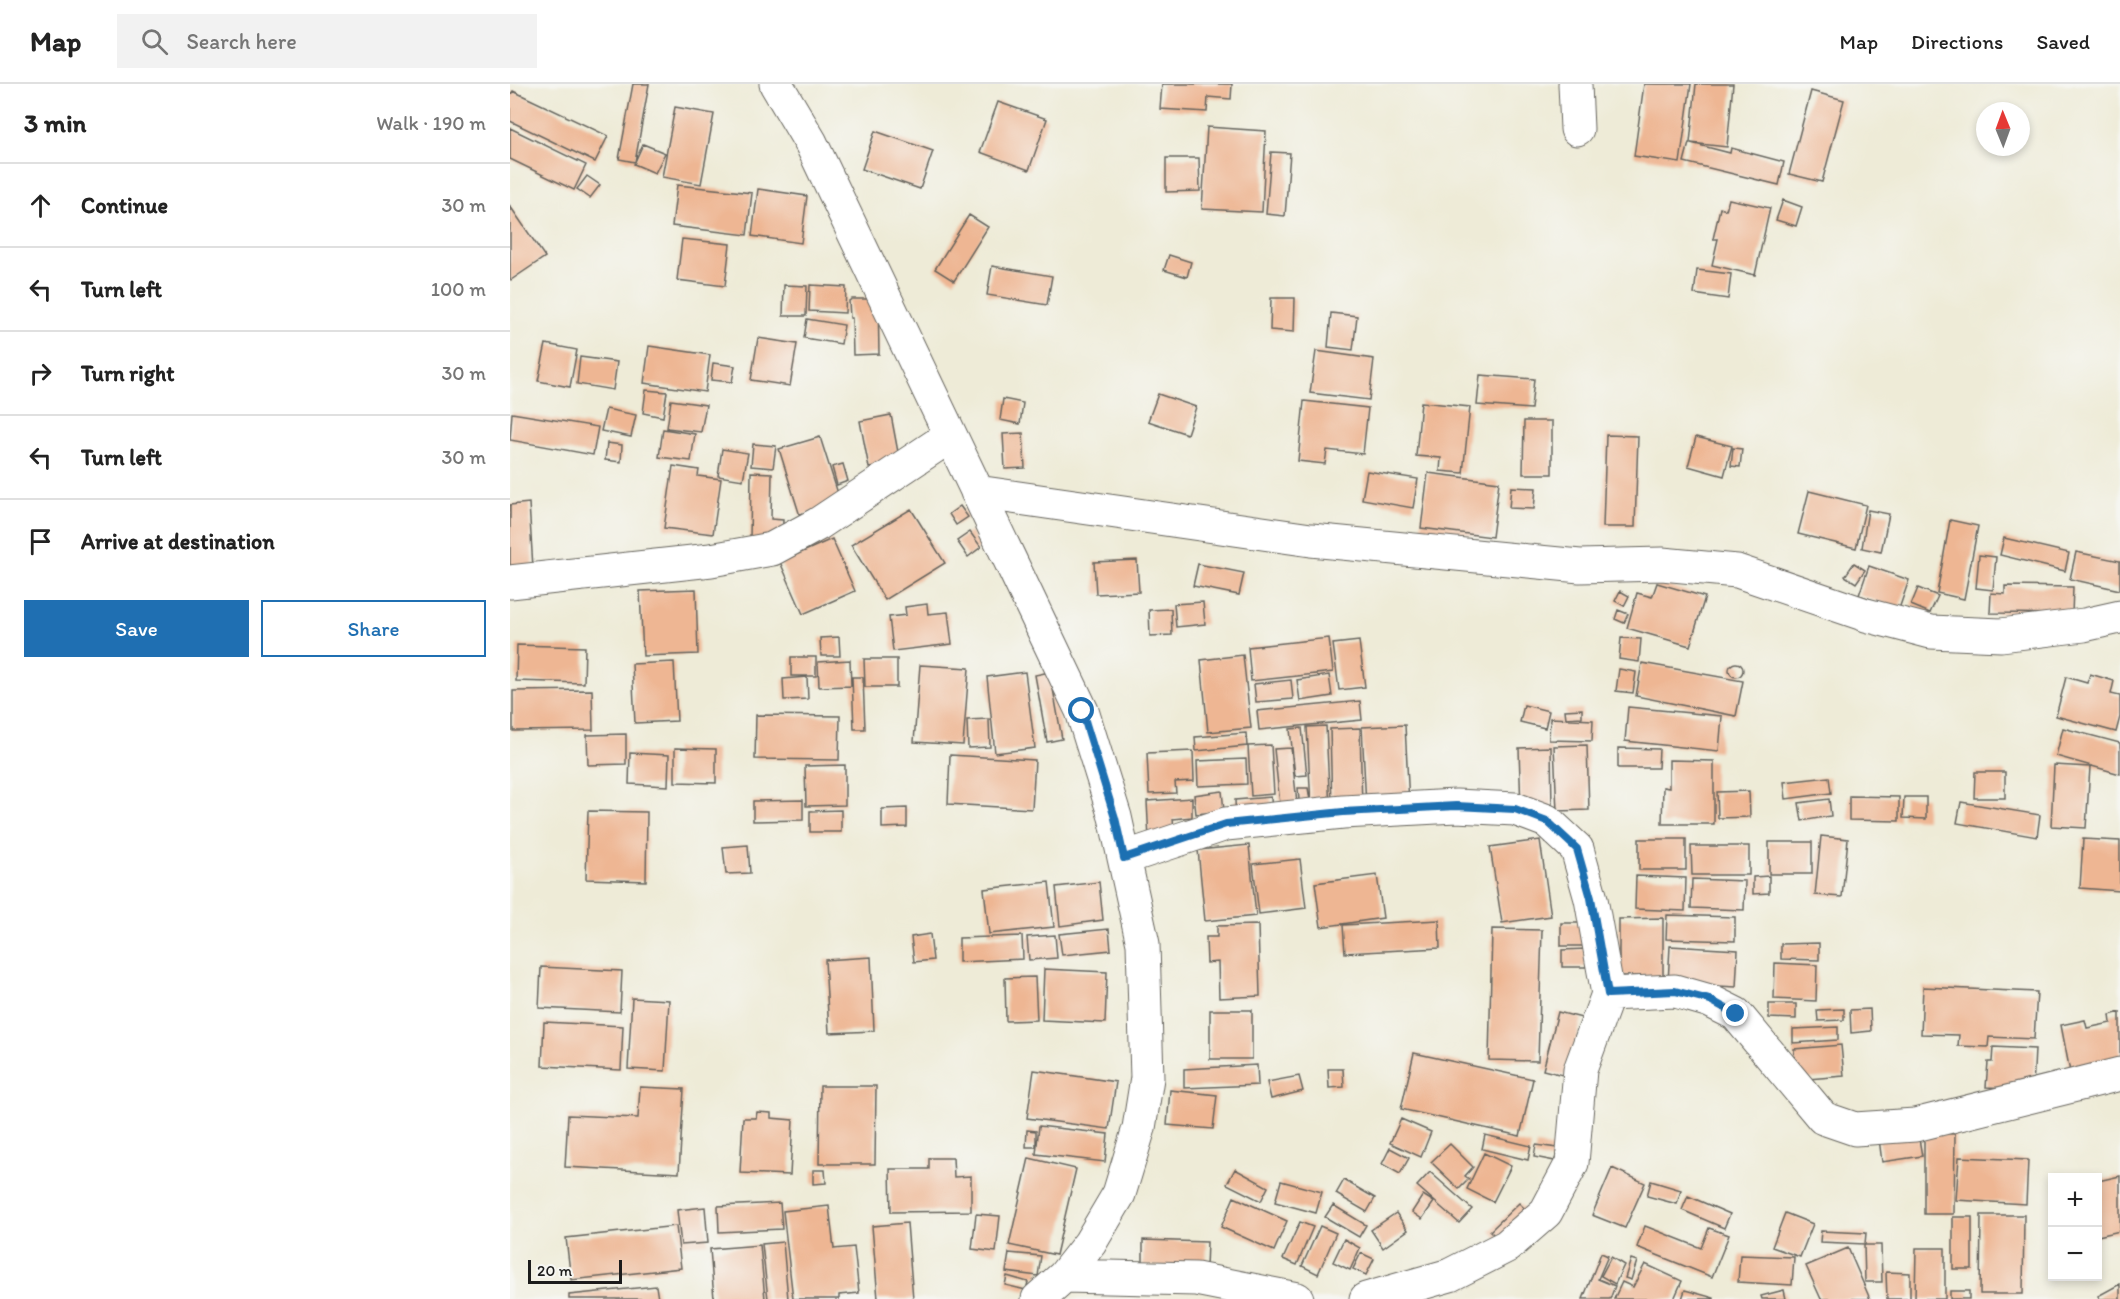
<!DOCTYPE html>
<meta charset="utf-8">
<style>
body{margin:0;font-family:Itim,sans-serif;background:#f2f2f2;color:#222}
.controls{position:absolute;right:18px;bottom:18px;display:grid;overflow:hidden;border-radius:0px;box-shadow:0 3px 9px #0003}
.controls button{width:54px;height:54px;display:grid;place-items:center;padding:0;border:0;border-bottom:2px solid #e0e0e0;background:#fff;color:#222;font:30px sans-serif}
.compass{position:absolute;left:1466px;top:18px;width:54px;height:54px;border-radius:50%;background:#fff;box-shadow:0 3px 9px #0003;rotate:359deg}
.scale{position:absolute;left:18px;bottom:15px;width:94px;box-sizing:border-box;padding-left:6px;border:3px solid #1c1c1c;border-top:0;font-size:16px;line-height:21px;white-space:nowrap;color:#1c1c1c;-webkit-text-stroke:4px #f6f6f2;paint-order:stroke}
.stop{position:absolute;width:18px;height:18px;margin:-14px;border:4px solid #1f6fb2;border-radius:50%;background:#fff}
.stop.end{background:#1f6fb2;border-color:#fff;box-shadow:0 2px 6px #0008}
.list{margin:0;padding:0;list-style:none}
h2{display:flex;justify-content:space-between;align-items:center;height:78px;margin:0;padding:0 24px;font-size:26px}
h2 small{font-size:20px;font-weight:400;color:#767676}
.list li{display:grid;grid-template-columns:39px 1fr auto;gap:18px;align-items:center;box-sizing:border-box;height:84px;padding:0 24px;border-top:2px solid #e0e0e0}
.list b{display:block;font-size:22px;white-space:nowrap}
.list em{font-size:20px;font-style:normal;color:#767676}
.actions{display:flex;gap:12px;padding:18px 24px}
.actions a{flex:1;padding:14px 0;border:2px solid #1f6fb2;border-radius:0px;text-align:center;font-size:21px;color:#1f6fb2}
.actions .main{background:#1f6fb2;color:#fff}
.icon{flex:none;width:33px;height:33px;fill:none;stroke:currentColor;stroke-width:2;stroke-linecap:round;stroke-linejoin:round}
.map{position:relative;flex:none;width:1610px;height:1215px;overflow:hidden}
header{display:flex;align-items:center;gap:36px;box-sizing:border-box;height:84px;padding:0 30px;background:#fff;border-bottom:2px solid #e0e0e0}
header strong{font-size:28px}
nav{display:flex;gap:33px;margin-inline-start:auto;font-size:21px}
.search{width:420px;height:54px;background:#f2f2f2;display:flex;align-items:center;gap:15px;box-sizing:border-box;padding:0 21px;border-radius:0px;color:#767676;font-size:22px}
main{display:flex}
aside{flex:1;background:#fff}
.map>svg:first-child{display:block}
</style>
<header>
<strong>Map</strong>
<div class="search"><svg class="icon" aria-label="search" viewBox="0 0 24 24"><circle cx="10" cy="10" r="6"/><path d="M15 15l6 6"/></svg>Search here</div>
<nav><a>Map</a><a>Directions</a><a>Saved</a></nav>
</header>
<main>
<aside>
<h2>3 min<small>Walk · 190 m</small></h2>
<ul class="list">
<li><svg class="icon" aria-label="ahead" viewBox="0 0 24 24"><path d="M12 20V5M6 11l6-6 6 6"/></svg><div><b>Continue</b></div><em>30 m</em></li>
<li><svg class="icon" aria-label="left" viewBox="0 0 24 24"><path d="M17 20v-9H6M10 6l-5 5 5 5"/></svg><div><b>Turn left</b></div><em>100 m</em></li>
<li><svg class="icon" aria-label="right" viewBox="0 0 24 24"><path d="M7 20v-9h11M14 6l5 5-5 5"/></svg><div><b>Turn right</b></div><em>30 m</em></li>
<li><svg class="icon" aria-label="left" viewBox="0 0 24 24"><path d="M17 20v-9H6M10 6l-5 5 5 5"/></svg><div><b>Turn left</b></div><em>30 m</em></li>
<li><svg class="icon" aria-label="arrive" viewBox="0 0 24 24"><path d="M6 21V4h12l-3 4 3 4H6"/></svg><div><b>Arrive at destination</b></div></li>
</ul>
<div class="actions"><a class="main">Save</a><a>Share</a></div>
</aside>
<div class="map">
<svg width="1610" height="1215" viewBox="0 0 1610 1215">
<rect width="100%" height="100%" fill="#f6f6f2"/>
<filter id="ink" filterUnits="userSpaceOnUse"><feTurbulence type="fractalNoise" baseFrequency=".0167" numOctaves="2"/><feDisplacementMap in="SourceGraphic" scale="12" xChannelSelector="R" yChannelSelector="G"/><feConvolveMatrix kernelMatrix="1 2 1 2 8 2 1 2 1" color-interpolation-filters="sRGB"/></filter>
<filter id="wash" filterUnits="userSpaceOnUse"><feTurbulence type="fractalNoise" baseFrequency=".008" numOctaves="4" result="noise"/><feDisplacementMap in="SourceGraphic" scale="24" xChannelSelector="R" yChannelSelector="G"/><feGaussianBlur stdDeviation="1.35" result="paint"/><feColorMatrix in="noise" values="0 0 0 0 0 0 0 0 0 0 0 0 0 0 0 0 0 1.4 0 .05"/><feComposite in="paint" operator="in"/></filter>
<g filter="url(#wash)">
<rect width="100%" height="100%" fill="#eeebd7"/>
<g id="blocks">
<path fill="#eeb693" d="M123,0H139L125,78L109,75Z
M652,0H722L721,15L698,13L697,28L650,25Z
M1134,0H1181L1170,79L1124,72Z
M1186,0H1223L1217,63L1181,59L1220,69L1221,64L1274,78L1269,101L1174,78L1179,59H1180Z
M3,7L98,52L85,78L0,37V12Z
M1301,7L1334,16L1312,98L1279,90Z
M488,18L537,35L519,86L470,68Z
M165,23L204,30L191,100L152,93Z
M697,43L756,47L752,128L692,125Z
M0,44L76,81L64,106L0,75Z
M365,47L423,67L410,105L352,85Z
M133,60L155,69L145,89L124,80Z
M761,68L780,69L775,132L756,130Z
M656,74H689L690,107L656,108Z
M77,92L90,101L80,114L67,105Z
M167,101L242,109L237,151L162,142Z
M248,105L297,112L291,159L242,152Z
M1219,115L1260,124L1245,191L1202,181L1208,155H1203L1210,124L1216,126Z
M1273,116L1292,123L1286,142L1266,136Z
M0,122L35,173L1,196L0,194Z
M459,131L478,143L444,197L425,185Z
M172,155L220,160L215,202L167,196Z
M659,171L681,178L677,193L654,186Z
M482,182L542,192L537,221L477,211Z
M1187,186L1221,190L1218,215L1184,210Z
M274,201L297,202L296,232H273Z
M300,201L336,203L335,229L299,227Z
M761,214H785L784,248L760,246Z
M342,215H368L369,270L343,271L342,234H340L339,217Z
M821,229L847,232L843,266L818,263Z
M297,235L334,241L331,260L294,254Z
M248,254L287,260L280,302L241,296Z
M36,260L67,266L60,303L28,297Z
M139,262L200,271L195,308L134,299Z
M806,267L864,275L859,316L800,309Z
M70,273L107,278L103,306L67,300Z
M203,279L225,282L222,298L201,296Z
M970,291L1024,295L1021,325L967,321Z
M136,306L157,308L153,333L133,329Z
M648,310L686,323L677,350L638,337Z
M493,315L513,319L510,340L490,336Z
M161,316L196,321L191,348L157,344Z
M794,317L858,324L853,370L817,366L815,380L788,377Z
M911,318L960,323L953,389L930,387L931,374L906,372Z
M96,325L126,331L121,353L91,347Z
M2,329L88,343L83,371L0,356Z
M381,331L390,379L359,384L350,337Z
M1014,337H1042V390H1013Z
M153,345L185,350L181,377L149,373Z
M513,349L515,384L495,385L493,350Z
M1096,351L1128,352L1125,443H1093Z
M310,353L331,419L290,432L269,365Z
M1186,353L1222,362L1214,392L1178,382Z
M97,359L112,361L111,378L95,376Z
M243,360L266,362L263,384L241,382Z
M1223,364L1232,365L1230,383L1221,382Z
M212,365L238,369L233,396L208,392Z
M333,380L338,397L327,401L322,383Z
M163,382L189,386L188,392L211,395L203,450L154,444Z
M857,387L908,395L903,424L852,415Z
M241,388L262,389L261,435L273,436L272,459L240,458Z
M918,389L989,398L982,453L911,444Z
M1001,403L1026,404L1024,425L999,424Z
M1299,407L1356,421L1346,464L1288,450Z
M19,419L23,484L0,486V421Z
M450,422L458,433L446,441L439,430Z
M401,425L435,479L375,516L341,461Z
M1358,426L1379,430L1371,468L1352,464Z
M1440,436L1468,442L1454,515L1427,509Z
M460,448L471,463L458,473L447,457Z
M1494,454L1559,469L1555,487L1490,471Z
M322,455L345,507L293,530L270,478Z
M1566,468L1610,477V506L1560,495Z
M1469,471L1486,473L1483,506L1466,504Z
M627,476L629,508L586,510L584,478Z
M1344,479L1355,486L1346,499L1335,492Z
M688,480L734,489L729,511L683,502Z
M1359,482L1399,496L1389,525L1349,511Z
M1147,499L1195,513L1180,562L1117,544L1127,509L1142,513Z
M1495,502L1563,503L1562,530L1480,529L1481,509L1495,510Z
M1408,504L1428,512L1420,529L1401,521Z
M186,505L188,570L133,572L130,507Z
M1110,507L1119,512L1114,522L1105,517Z
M693,518L695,540L666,543L664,520Z
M417,520L418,530L438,528L442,560L383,567L379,533L396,531L395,523Z
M661,525L662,551L640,552L639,526Z
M1108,526L1118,530L1114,539L1105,535Z
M329,553L330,572H311L310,554Z
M819,554L823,588L741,597L738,563Z
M1111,554L1131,555L1129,578L1109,575Z
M849,557L855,603L829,606L823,560Z
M7,561L75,563L74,599L6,597Z
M733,571L741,644L698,648L691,576Z
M281,573H306V592H281Z
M354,575H387V603H355Z
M340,576L341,602L309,603L308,578Z
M164,578L167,637L125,639L122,580Z
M1219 586a7 7 0 1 1 14 0a7 7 0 1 1-14 0Z
M1132,579L1233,597L1226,632L1126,612Z
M410,581L459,584L453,661L404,658Z
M1109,585L1126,588L1123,609L1106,607Z
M515,588L525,664L485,669L477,593Z
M540,588L552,655L537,658L525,591Z
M1580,590L1604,597L1601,610L1610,612V633L1606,648L1546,632L1556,593L1577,599Z
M819,591L822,612L790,617L787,596Z
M297,593L298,615L274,616L273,595Z
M342,593H353L355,645H344Z
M781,596L783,615L746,618L744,600Z
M82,606L83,646L3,647V607Z
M850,617L852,636L749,646L747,627Z
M1014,621L1039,627L1035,644L1010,638Z
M1118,623L1212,632L1209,667L1115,657Z
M1072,625V633L1056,634L1055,626Z
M246,631L330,632L329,676L245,675Z
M1040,634L1083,636L1082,657L1039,656Z
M479,635L480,663L458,664L457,636Z
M895,641L899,720L856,722L852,643Z
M816,642L820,726L790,728L788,704H798L801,723L797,643Z
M792,644L797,691L785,692L780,645Z
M850,644L852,724L822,725L820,645Z
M1553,644L1610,659V690L1546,672Z
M736,649L737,662L686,667L685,653Z
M116,650V680L78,681L77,651Z
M761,661L764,710L741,712L738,662Z
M1077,661L1079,726L1047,727L1044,662Z
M1041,663L1042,725L1011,726L1009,664Z
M165,664L206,665V699L165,698Z
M781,664L788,728L771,729L764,665Z
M1108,664L1149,665L1148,684H1108Z
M683,667L684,697L665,698L666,709L639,710L637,669Z
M120,669L159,671L158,702L119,700Z
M440,671L525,676L522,725L438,720Z
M736,675L737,700L688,702L687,677Z
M1159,676L1204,677V740H1152L1153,703L1159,704Z
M335,681V721L296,722L295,682Z
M1544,681L1580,683L1576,744L1541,742Z
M1465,688H1495V714H1464Z
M1319,693L1321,709L1276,715L1274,698Z
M712,707L714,727L686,730L684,711Z
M1239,707L1240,733L1208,734L1207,708Z
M1339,712L1389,713V737L1339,736Z
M761,713L762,733L726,736L725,716Z
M1394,713H1416V735L1393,734Z
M682,714V733L663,735L665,754L639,756L637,717Z
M1319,715L1321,732L1292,737L1289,719Z
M293,716V736L243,737V717Z
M1451,718L1530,731L1527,753L1447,739Z
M397,724V743L372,744V725Z
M331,726V748H300V727Z
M78,727L137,728L136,797L76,795Z
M1311,752L1338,755L1332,813L1305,811Z
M1129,755H1176V786H1129Z
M1573,755L1610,757V807L1570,804Z
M1030,756L1041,832L992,839L980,763Z
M1259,758H1302V790H1259Z
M238,761L240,789L216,790L213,763Z
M739,761L746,832L695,837L688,766Z
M1181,762H1239V791H1182Z
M790,775L796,824L749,830L743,780Z
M867,791L873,834L811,843L805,799Z
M1126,792L1176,794L1175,827L1125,825Z
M1259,792V809L1243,810V793Z
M1182,795L1235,797L1234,826L1181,824Z
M539,798L544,843L479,850L474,805Z
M589,798L593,836L550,842L546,803Z
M1157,831L1225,833V857L1156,855Z
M1153,834V892H1109V835Z
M929,836L930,864L835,869L833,841Z
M1051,839H1079V862H1051Z
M748,841L750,912L709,914L708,878L697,879L696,853H707V842Z
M599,845L601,866L552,871L549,850Z
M982,845L1032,846L1028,977L979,976Z
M420,850L423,876L404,878L401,853Z
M545,851L547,874L519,876L517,853Z
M512,852L513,875L449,878V854Z
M1309,859V876L1271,875V860Z
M1160,862L1228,866L1226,903L1158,899Z
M1075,865L1076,883H1052V866Z
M361,873L364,947L319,949L315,876Z
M1265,879L1307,881L1306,917L1264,915Z
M31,883L112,887L110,928L29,924Z
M534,885L597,888L595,939L532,936Z
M525,893L527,936L496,937L495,894Z
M1413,903L1527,908L1524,955L1479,953L1478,963L1448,962L1449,951L1411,950Z
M122,914L159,916L155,987L118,985Z
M1259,920H1286V935L1259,934Z
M1334,925V936L1308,937L1307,926Z
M1360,925L1361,947L1341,949L1340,926Z
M700,926H742V975H700Z
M1048,928L1072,934L1057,992L1033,986Z
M1610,928V978L1560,988L1551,941L1575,936L1577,944L1601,939L1600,931Z
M34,938L113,942L111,986L32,982Z
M1328,943V956L1283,959V945Z
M1331,961L1334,992L1286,996L1284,965Z
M1483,963L1525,965L1523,1005L1476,1003L1478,978H1482Z
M904,969L1023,995L1010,1052L891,1025Z
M747,981L748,1001L674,1004V985Z
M818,985H833L834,1003L819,1004Z
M524,986L606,998L599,1045L517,1034Z
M789,992L793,1007L761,1015L757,998Z
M310,1002H366L365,1080H309Z
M130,1003L174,1005L169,1089L55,1083L58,1031L128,1034Z
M660,1006L707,1011L703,1045L657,1041Z
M247,1028L261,1029V1034L283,1036L280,1091L230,1089L233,1034H246Z
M891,1035L921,1048L911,1073L880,1059Z
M529,1042L598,1050L595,1078L526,1070Z
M517,1046L526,1047V1063H516Z
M1408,1049L1412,1072L1372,1078L1369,1055Z
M1414,1049L1445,1050L1444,1130H1414Z
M975,1051L1021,1062L1018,1076L972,1065Z
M940,1060L963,1083L955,1092L959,1095L949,1105L921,1078Z
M1026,1061L1047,1064L1045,1077L1024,1073Z
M880,1064L899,1074L890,1090L872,1080Z
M974,1069L1001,1082L983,1118L957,1105Z
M1449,1073L1518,1076L1516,1120L1446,1116Z
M419,1074H443L444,1093L461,1092V1127L381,1128L380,1085H419Z
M519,1074L566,1085L546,1171L499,1161Z
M1102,1084L1135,1099L1115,1144L1082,1131Z
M725,1085L758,1103L751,1117L717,1100Z
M303,1086H315L316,1099L303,1100Z
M920,1088L962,1125L949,1139L907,1102Z
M1610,1092V1147L1588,1152V1097Z
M834,1096L865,1114L857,1128L826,1110Z
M771,1097L812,1108L806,1129L765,1118Z
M1141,1097L1171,1106L1167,1120L1137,1112Z
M913,1111L924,1118L912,1135L902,1128Z
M1178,1112L1220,1130L1214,1144L1172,1126Z
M724,1113L777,1137L764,1167L711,1143Z
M270,1119L272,1145L209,1148L208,1122Z
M1009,1119L1019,1129L989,1156L980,1147Z
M823,1121L856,1141L849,1153L815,1133Z
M319,1122L324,1165L344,1163L349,1209L329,1211V1215H283L273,1127Z
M195,1123L198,1159L171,1161L167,1126Z
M886,1129L898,1146L873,1164L861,1146Z
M1275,1129L1303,1140L1290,1173L1262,1163Z
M466,1130L490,1132L486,1168L462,1165Z
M1471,1131H1514L1513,1210H1470Z
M1443,1133H1462V1185H1443Z
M790,1138L803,1143L787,1181L773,1175Z
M397,1139L403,1215H368L362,1142Z
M166,1142L171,1184L61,1196L56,1154Z
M810,1142L826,1149L808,1190L792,1182Z
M1135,1142L1191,1164L1199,1144L1219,1151L1202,1193L1127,1163Z
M1311,1147L1356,1149L1355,1160L1310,1158Z
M834,1155L850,1164L840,1186L823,1178Z
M633,1156L697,1158L696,1184L633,1182Z
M273,1158L278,1215H258L252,1160Z
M250,1161L255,1215H204L200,1165Z
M1354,1161H1371L1372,1198H1355Z
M1338,1164L1360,1215H1311L1296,1182Z
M1406,1164H1435V1215H1405Z
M499,1169L531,1172L528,1192L496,1188Z
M851,1169L864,1175L856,1191L843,1185Z
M1091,1169L1098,1172L1088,1195L1105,1202L1100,1215H1073Z
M1230,1171L1284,1173L1282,1201L1228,1198Z
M1101,1173L1114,1181L1105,1200L1091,1192Z
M1121,1175L1127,1177L1121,1196L1115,1194Z
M1135,1180L1172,1197L1164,1215H1104L1112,1198L1123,1203Z
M1376,1188L1400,1189V1215H1377Z
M497,1192L518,1198L516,1206L495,1201Z
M1610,1200V1215H1590L1588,1212Z
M146,1202L148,1215H59V1211Z
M1175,1206L1204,1214V1215H1172Z
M1274,1206L1276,1215H1252L1251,1212Z
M1440,1207H1459V1215H1440Z"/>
</g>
</g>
<g filter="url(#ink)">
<use href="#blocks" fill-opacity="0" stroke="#66645d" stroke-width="1.5"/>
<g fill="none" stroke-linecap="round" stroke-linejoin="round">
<defs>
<path id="minor" d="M266,0L301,59L572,627L605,733L633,860L637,994L629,1044L609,1110L580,1159L554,1192L528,1215
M1065,0L1067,45
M467,408L801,456L1070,482L1152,480L1227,487L1356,531L1421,548L1491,551L1574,541L1610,533
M0,498L201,476L262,465L308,440L440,352
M614,774L716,740L833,728L946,722L1005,725L1037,737L1067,765L1081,815L1098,910L1070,986L1062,1079L1036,1128L997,1162L940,1191L856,1215
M1098,910L1165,907L1200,917L1226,930L1313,1034L1345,1045L1405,1041L1610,990
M554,1192L686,1195L787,1215"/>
</defs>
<use href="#minor" stroke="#66645d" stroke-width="35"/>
<use href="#minor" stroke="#fff" stroke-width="33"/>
</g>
</g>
<g fill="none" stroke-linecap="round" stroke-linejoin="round" filter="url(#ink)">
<path stroke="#1f6fb2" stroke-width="8" d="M572,627L605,734L614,774L716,740L833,728L946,722L1005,725L1037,737L1067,765L1081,814L1098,910L1165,907L1200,916L1226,930"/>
</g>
</svg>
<div class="controls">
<button>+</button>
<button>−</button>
</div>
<svg class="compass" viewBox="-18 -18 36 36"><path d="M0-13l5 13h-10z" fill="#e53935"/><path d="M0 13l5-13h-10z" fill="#767676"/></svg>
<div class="scale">20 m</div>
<div class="stop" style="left:572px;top:627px"></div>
<div class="stop end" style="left:1226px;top:930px"></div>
</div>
</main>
